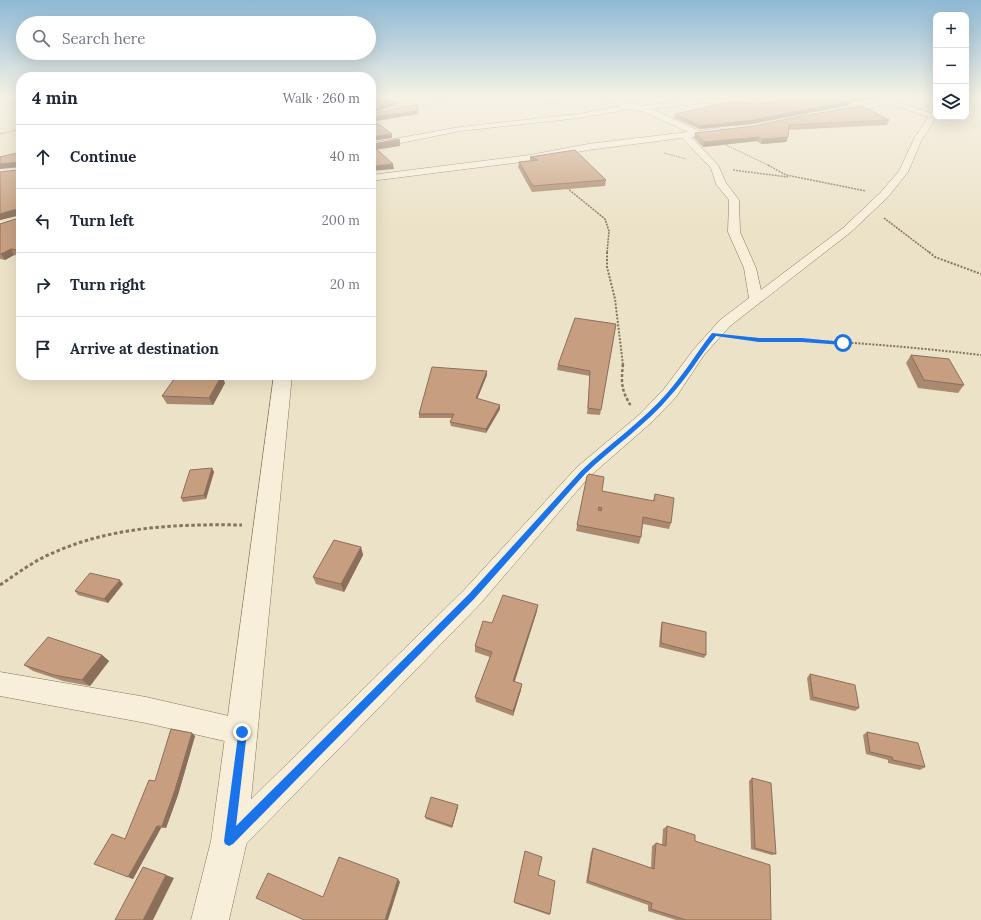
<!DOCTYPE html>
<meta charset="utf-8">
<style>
body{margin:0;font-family:Lora,serif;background:#f6f6f7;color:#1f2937}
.controls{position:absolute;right:12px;top:12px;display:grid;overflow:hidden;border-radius:8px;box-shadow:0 4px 16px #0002}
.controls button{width:36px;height:36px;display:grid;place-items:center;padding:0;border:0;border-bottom:1px solid #e0e1e3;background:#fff;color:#1f2937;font:20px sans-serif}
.stop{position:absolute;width:12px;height:12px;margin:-9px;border:3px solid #1a73e8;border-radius:50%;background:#fff}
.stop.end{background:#1a73e8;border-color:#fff;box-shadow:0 1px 4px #0008}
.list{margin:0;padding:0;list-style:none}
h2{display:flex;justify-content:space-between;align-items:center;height:52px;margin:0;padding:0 16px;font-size:17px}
h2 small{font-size:13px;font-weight:400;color:#747a83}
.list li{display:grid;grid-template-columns:26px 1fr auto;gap:12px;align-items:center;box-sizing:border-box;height:64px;padding:0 16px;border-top:1px solid #e0e1e3}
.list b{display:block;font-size:15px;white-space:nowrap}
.list em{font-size:13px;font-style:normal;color:#747a83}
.icon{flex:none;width:22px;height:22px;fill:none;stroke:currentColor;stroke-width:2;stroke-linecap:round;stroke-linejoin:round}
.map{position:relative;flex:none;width:981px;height:920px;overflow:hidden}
.search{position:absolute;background:#fff;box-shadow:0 4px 16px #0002;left:16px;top:16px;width:360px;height:44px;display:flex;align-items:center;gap:10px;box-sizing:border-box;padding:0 14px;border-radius:22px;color:#747a83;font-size:15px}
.panel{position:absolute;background:#fff;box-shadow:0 4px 16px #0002;left:16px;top:72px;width:360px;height:308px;border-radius:16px}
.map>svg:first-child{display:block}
</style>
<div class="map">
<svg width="981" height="920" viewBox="0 0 981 920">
<rect width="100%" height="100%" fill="#ece2c8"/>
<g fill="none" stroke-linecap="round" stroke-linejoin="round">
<defs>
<path id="service" d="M447,97H454L431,101L429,100Z"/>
<path id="minor" d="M432,97H441L428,104L371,117V113L423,100Z
M600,97H609L623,102L639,104L640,106L703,99L753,102L794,97H812L809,99L753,106L703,103L652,109L699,131L719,128L723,131L719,134L691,137L718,165L726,183L739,200L740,232L756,268L761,290L843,228L880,193L899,171L914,139L928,117L891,104L841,113H838V109L883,101L876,98L883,97L931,113L936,110L937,117L922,139L908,172L888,197L851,232L730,326L704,355L676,397L652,422L589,477L480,604L242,848L232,853L222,848L217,838L222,828L464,590L577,467L640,414L664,389L694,349L720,320L749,298L744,268L728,232L729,200L716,184L711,168L682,138L588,150L530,161L371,181V175L530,155L588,144L688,132L644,112L632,109L579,118L460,131L371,149V143L460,127L579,114L621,106L600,99Z
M0,672L146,697L242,719L251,723L255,732L251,741L242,745L146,723L0,696Z"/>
<path id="tertiary" d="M274,375H292L247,841L229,920H191L211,841Z"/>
</defs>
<use href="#service" stroke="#86745e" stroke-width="1"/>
<use href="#minor" stroke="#86745e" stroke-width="1"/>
<use href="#tertiary" stroke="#86745e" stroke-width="1"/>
<path stroke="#86745e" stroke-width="1" stroke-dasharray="1.5 1" stroke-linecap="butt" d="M550,104L561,97
M0,134L21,129
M724,144L770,166
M664,153L686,159"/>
<path stroke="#86745e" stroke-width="1.5" stroke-dasharray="2 1" stroke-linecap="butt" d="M768,165L786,175L866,191
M733,170L788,177
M567,188L605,219L609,231L607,253
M884,218L930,253"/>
<path stroke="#86745e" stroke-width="2" stroke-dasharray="2 1.5" stroke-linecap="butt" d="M607,252V267L615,299L623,365
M929,252L935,257L981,274
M736,337C759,340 781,339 803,340C863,343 922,348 981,355"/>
<path stroke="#86745e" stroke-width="2.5" stroke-dasharray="3 2" stroke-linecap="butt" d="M623,364C621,382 621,390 631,406"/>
<path stroke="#86745e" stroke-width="3" stroke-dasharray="3.5 2.5" stroke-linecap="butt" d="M0,585C18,573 35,560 55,552C114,526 179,524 242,525"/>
<use href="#service" fill="#f7efda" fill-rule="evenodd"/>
<use href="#minor" fill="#f7efda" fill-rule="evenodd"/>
<use href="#tertiary" fill="#f7efda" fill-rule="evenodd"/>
</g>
<path fill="#ab896e" d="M739,97H785L753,100Z
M811,97H876V98L851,102L850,105L752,124L699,129L674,118L675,114Z
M889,120L887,125L788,130V137L786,142L761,144L757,141L703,147L694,138L695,133L754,126Z
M21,152V256L14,255L5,260L0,259V224L19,218V215L0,220L18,170Z
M530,157L606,180L605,186L532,192L518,167L519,162L530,161Z
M616,324L600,415L587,414L590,376L557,370L558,365Z
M911,355L964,385L958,393L918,388L906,363Z
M487,375L477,399L500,409L486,433L451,426L450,422L452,418H419V414Z
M225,383L213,405L167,404L162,396Z
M212,468L214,472L206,499L183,502L181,498Z
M587,476L602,491L653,501L655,494L671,523L669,529L643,524L641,537L639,544L576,531Z
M361,547L363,555L344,592L316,584L313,577Z
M123,584L108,603L78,595L75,591Z
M537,611L514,682L521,690L513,716L476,702L475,697L490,657L475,652V646L492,623Z
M662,622L706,655L704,658L659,647L661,625Z
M102,655L109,661L90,686L63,681L33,671L24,665Z
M810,674L859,708L855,711L810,700L807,678Z
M867,732L925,767L920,770L888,763V760L866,754L863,735Z
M192,733L195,736L178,795L166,828H161L133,879L128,877L125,839L155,781Z
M752,778L776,854L772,855L751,849L749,781Z
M458,807L452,828L426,819L425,817Z
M667,826L695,841L771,920H676L648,911V905L586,883L591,852L593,848L651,868L652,846L656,843L662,845L663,829Z
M525,851L550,914L549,915L514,903Z"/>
<path fill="#8b6f5a" d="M383,97H388L382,102V98Z
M754,97H785L753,100Z
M866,97H876V98L851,102L850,105L752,124L699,129L700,126Z
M391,99L392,102L396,101L397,105L371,113V108L389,101Z
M417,104L418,114L371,122V117Z
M392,134V138L371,141V137Z
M759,137L757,141L703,147L704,142Z
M788,137L786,142L761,144L763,139Z
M400,140V146L375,150L374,144Z
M19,162L21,167L0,169V164Z
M393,164L394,169L371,171V166Z
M17,209L21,215L0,220V214Z
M21,248V256L17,250Z
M11,249L14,255L5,260L1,254Z
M487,371V375L476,402V398Z
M222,375L225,383L213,405L209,398Z
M500,405V409L486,433V429Z
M212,468L214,472L206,499L204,495Z
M361,547L363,555L344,592L341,584Z
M120,580L123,584L108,603L104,599Z
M538,605L537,611L513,687V681Z
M102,655L109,661L90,686L82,680Z
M522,684L521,690L513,716V711Z
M192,733L195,736L178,795L166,828L162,826Z
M458,805V807L452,828V826Z
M157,826L161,828L133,879L128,877Z
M166,875L174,878L153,920H143Z
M398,879L400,882L388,920H385Z"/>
<path fill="#c79f80" stroke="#8b6f5a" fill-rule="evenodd" d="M371,97H383L382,98L391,99L389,101H396L371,108Z
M811,97H866L848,99L852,101L753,120L700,126L675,114L728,102L754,104Z
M417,104L418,111L371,117V114Z
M862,106L889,120L789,125L788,137L763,139L759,137L704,142L695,133L754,126L801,116Z
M371,119L392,134L371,137Z
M398,139L400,140L374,144Z
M371,146H373L393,164L371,166Z
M575,150L606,180L533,186L519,162L538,160L530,157Z
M21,152V248L17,250L11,249L1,254H0V224L19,218V210L17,209L0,214V172L18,170L19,162L0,164V157Z
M575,318L616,324L601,410L588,408L590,371L558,365Z
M911,355L949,359L964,385L924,380Z
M432,367L487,371L476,398L500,405L486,429L450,422L454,414H419Z
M177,375H222L209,398L162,396Z
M212,468L204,495L181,498L190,470Z
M589,474L604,477L602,491L654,501L655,494L674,498L671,523L643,517L641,537L577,525L587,476ZM599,507L602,508L601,511L598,510Z
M334,540L361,547L341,584L313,577Z
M90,573L120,580L104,599L75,591Z
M503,595L538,605L513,681L522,684L513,711L475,697L492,652L475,646L483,621L492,623Z
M662,622L706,632V655L661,643Z
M48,637L102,655L82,680L54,675L24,665Z
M810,674L855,685L859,708L813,697Z
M171,729L192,733L174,793L162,826H157L128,877L94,864L112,834L125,839L149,780L155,781Z
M867,732L918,743L925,767L893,760L892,757L870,752Z
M752,778L771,783L776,854L755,848Z
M431,797L458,805L452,826L425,817Z
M667,826L695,835V841L770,865L771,920H686L651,909L652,903L588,881L593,848L654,869L656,843L666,846Z
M525,851L542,857L538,875L555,881L550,914L514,902Z
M339,857L398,879L385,920H304L256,898L268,873L323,897Z
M143,867L166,875L143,920H115Z"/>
<linearGradient id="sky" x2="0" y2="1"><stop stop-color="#8eb9d5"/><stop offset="0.43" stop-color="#f6f2e6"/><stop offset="1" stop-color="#f6f2e6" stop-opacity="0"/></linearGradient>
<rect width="981" height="225" fill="url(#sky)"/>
<path fill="#1a73e8" d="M712,333L759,338H802L843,342L845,343L843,345L802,342H759L716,336C700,355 688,377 671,395C646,425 613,447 585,474L474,599L233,844L229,846L225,844L224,841L239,728L242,727L246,728L247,732L236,826L469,594L581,471C609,444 642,422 668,392C684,374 697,352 712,333Z"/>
</svg>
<div class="controls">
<button>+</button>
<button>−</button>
<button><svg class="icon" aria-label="layers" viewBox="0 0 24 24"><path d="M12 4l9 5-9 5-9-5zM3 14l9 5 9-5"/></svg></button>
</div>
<div class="stop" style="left:843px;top:343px"></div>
<div class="stop end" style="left:242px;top:732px"></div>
<div class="search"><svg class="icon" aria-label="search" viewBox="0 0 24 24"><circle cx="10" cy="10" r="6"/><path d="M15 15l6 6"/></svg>Search here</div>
<section class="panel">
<h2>4 min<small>Walk · 260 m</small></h2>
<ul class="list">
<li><svg class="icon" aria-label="ahead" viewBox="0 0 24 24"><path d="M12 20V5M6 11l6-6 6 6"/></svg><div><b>Continue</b></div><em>40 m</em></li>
<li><svg class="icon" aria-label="left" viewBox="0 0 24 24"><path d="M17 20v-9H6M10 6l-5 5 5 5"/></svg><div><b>Turn left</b></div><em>200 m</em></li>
<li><svg class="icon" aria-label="right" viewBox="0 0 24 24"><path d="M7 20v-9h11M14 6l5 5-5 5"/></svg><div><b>Turn right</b></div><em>20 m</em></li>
<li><svg class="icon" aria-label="arrive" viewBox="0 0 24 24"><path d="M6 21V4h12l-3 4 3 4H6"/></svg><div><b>Arrive at destination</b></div></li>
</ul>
</section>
</div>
